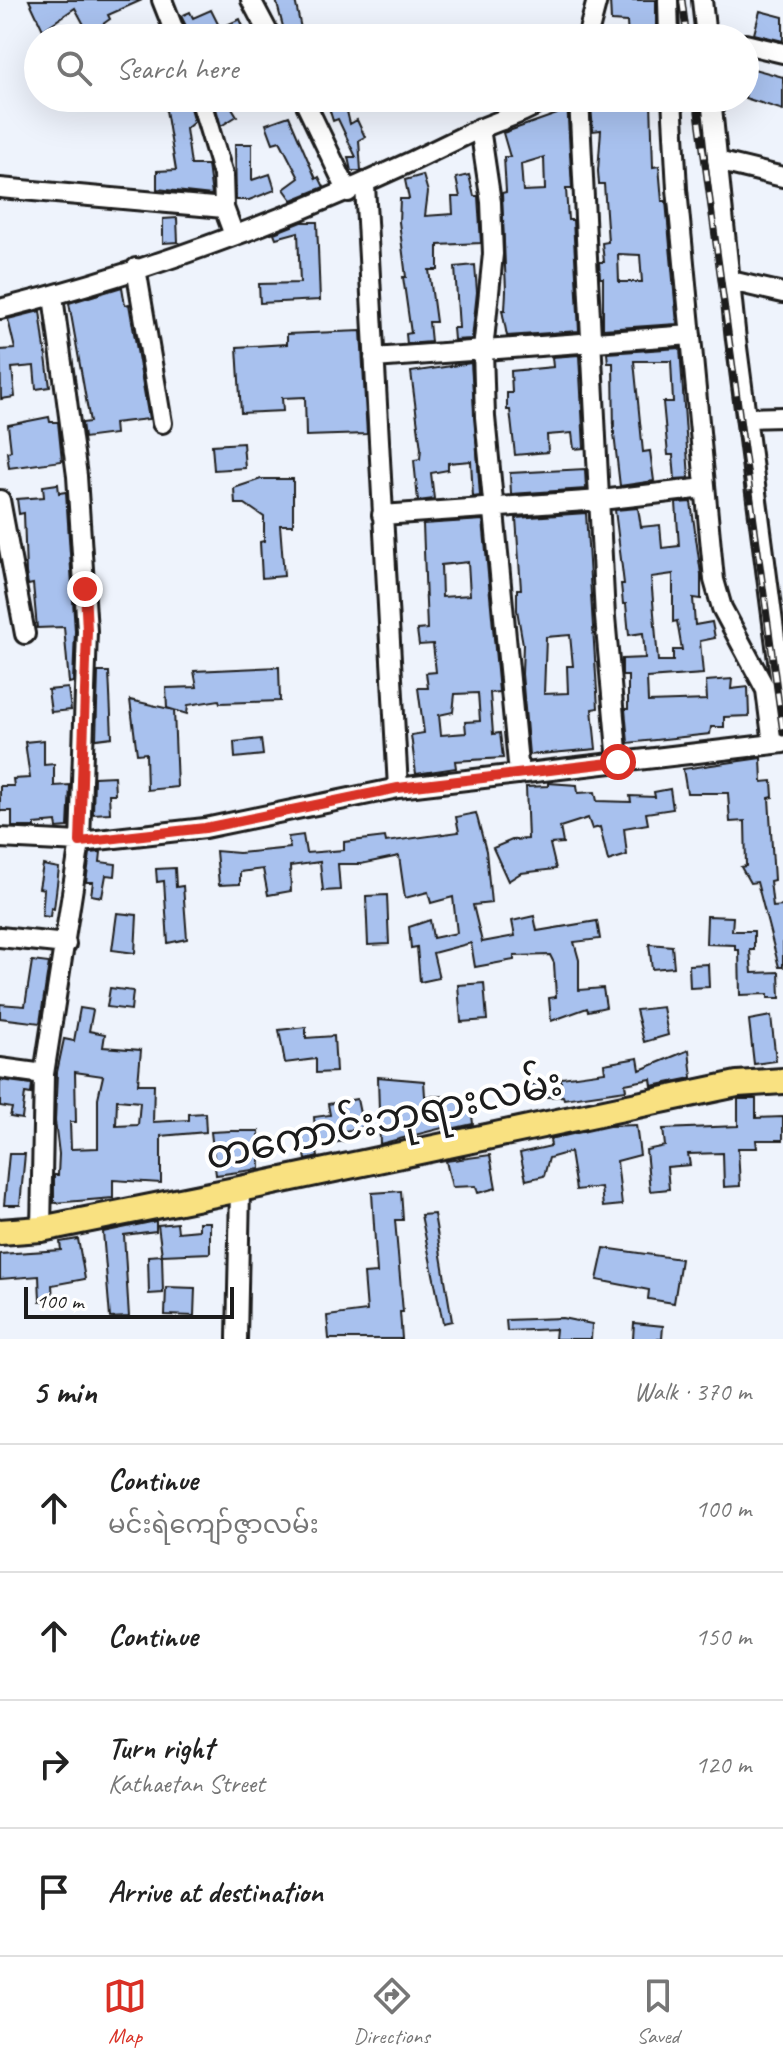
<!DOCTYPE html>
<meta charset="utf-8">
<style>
body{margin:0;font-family:Caveat,"Noto Sans Myanmar",sans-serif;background:#f6f6f6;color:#222}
.scale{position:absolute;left:24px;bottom:20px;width:210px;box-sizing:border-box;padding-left:8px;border:4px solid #1c1c1c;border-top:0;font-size:22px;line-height:28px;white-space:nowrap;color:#1c1c1c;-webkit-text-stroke:6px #fff;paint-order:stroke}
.stop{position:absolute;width:24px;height:24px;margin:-18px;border:6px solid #d93025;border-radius:50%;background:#fff}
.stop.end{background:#d93025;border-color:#fff;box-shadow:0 2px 8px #0008}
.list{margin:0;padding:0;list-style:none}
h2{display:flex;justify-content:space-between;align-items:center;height:104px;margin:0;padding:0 32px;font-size:34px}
h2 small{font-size:26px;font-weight:400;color:#767676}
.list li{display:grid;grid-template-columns:52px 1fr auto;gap:24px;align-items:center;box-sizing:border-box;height:128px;padding:0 32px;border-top:2px solid #e0e0e0}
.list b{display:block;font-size:30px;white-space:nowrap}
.list p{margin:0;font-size:26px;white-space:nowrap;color:#767676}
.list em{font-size:26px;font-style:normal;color:#767676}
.icon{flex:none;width:44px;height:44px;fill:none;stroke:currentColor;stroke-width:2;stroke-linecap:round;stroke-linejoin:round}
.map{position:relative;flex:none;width:783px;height:1339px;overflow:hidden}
.search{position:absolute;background:#fff;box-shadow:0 8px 32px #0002;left:24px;right:24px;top:24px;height:88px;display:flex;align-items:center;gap:20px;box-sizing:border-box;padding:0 28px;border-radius:44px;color:#767676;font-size:30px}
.sheet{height:616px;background:#fff}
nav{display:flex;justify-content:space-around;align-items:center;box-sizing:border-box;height:112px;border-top:2px solid #e0e0e0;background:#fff;font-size:22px;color:#767676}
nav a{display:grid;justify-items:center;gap:4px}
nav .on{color:#d93025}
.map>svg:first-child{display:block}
</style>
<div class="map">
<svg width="783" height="1339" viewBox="0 0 783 1339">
<rect width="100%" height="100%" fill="#eef3fc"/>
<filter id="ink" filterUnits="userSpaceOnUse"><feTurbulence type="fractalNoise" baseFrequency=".0125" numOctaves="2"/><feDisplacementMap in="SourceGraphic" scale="16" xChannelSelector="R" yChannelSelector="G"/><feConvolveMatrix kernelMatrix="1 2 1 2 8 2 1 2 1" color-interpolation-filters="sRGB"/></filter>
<g filter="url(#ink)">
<path fill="#a8c1ee" stroke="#1c1c1c" stroke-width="2" fill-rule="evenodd" d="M29,0H142L108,15L110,19L89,34L75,8L43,30Z
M276,0H295L303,38H286Z
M610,0H656V38H628L627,22L611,21Z
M211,10L220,28L240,19L248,38H192L181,16L190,12L193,18Z
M760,11L783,17V41L754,34Z
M750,68L783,77V110L745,98Z
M164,98H185L190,108L194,122L186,129L191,165H208L212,195L157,189V171L176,170Z
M213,98H226L237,116L221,126Z
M628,100L651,101L653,167L659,166L662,201H666L677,324L603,329V278H600L599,262H604L602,243L608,242L604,184H599L598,171L601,130L593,131L591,106L628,104ZM618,254L640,255L642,282H619Z
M567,101L572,189H566L568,220H573L579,331L507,336L502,310H505L506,291L502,193L506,192L504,157H510L503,133L557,114L558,102ZM544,157L545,190L523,191L521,164Z
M345,103L350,124L357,120L365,137L359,140L361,171H351L348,157H356L338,119L333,121L329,108Z
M289,116L316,179L319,177L324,187L292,200L284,189L299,178L280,141L273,143L266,124Z
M235,144H252V180L270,174L275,190L249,200H236Z
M423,175L428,192L425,216L453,214L452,197H460L456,178L469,175L474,196H478L481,243L438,245V270H429L436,322H429L431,342L407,344L406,334L411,333L403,277H406L399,222L400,199H409L405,180Z
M177,218L178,242L163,243V219Z
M302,222H317L320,300L260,303L259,284L300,283L298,232L276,238L274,233Z
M475,265L477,292L472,339L454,340L453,328H459L455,267Z
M122,287L125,305L129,304L149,419L114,423L115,434L84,438L82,423L90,422L69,303Z
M40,311L50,387L36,389L34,366L12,368L15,397L1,399L0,350L15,349L8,319Z
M361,331L367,434L306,436L305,397L282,398L283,411L241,413L237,347L287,344V334Z
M680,348L689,478L675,479L673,455H668L663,402H673L671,361H634L643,452L650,451L654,481L620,486L614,434L613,363H608L607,353Z
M579,355L584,448L574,449L572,433L547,435L548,452L515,455L510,410H507V393H512L511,371L553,367L552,357Z
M471,363L480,496L473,497L471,461L448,463V470L431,473L434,499L418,501L414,460L420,459L421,449L411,372Z
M49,417L50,422H58L62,461L9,468L7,452L11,451L8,425Z
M243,443L245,468L214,470L212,445Z
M585,469L586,489L511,494L510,473Z
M261,479H293V525H280L284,576L262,578L260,542L264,541V517L245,504H235L234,488Z
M58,484L59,493L66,492L75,631L73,682L69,683L64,627L37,628L33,584L28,585L26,573L24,513L19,514L17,499L44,497L43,486Z
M691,502L701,574V599L693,598L695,625L712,622L715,638L700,641L703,674L647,678L648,702L707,700L706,681L732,679L731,689L748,687L749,716L724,717V727H711L710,734L628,743L625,709H628V676H622V659L645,658L643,633L629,635L626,604H623L621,584H624L615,510L638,508L641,527L660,525L662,548L679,546L676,503ZM673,574V622L677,621L682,650H673V661H658L651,577Z
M586,513L598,708L592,709L596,749L529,755L522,674L523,644L517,610V589H521L516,518ZM570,635L573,666H567L568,693L544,694L546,637Z
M483,520L499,692L490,693L493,734L500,733L503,758L455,761L456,768L416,774L411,735L424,733L418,688H428L426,673L436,672L433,644L419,645L417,630L427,629L423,524ZM468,562L470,595L442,597L441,565ZM478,693L480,721L465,722L466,733L441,735L439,715L453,712L455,694Z
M279,667L280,701L220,703L219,700L188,705L187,714L167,708L166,688L197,687L194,671Z
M98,672H109L112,737L96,739Z
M68,688L71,710L51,712L48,690Z
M130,700L174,710L177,787L147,790L146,753L137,754Z
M261,739L263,755L235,758L234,742Z
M44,740V765L54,764V786L70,785L68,827L57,828L56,822L35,824V827H12V811H0V786H14L13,779L30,778L25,742Z
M761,758L762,782L772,781L773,797L769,798L774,880L770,881L773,907L783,906V967H779L757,882L750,883L741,867L746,866L745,821L730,822L728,793H687L683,769Z
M114,776L115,794H109L110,813L93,814L94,777Z
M548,783L577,785L578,793L595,792L597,801L631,802L630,796L655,797L654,792L670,789L673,809L646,813L648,824L624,828L627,855L608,861L600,827L592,829L588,818L560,827L563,843L550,844L556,869L521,873L508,881L493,848L512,840L528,839L526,787L548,786Z
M476,813L486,851L491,903L473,905L482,942L515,936L512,921L534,916L537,931L597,921L600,939L574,942L579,960V990L603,988L606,1007L588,1011L587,1008L551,1021L549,998L556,997L554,963L550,955L514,956V960L475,967L471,943L433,953L439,978L420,982L417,947L411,948L409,927L430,920L433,938L457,933L453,897L431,903L428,892L405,898L399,856L361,864H338L340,890L323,891L320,862L290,866L291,891L268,895L263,869L240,872V884L219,885L216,851L239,853L290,848L288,837L303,835L306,853L344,850V842L385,837L386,842L459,832L456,817Z
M101,852L100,862L116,864L115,876L106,875L102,897L91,895L93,882H86L90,853Z
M43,865L59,868L54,909L51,908L50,917L42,916L44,889L39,888Z
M175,868L176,887L183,886L187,939L168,943L164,881L157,882L156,869Z
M387,895L389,944L368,945L366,896Z
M117,913L137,915L135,953L112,950Z
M707,916L733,917L732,931H754V950H750L752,973L779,972L780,998H768V994L740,995L739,950H735V945L706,944Z
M649,944L672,946L674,967L652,969Z
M32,961L49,963L40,1023L0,1018V1004L25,1006Z
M708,964L709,987L690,988L689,965Z
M484,983L487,1020L461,1022L458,985Z
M110,988L133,991L131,1010L107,1007Z
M663,1007L668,1035L644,1042L636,1010Z
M80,1008L93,1010L89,1031L105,1034L103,1047L141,1050L138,1084H154L153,1122L189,1120V1114L205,1113L206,1132L161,1136V1183L113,1180V1198L54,1203V1175H58L59,1154L55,1121L57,1072L64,1039L74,1041ZM75,1072L103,1076L98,1098V1148L71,1149L70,1122H76ZM117,1100L140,1102L138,1125L116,1126Z
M771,1016L776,1061L754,1064L749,1020Z
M306,1027V1038L334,1036L336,1072L316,1073V1059L285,1063L279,1030Z
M689,1050L692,1078L652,1086L651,1079L625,1084L626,1090L564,1099L563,1096L528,1098L527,1085L561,1082V1078L605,1072L604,1064L638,1058L640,1070Z
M378,1077L424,1081L425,1096L470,1097L473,1124L446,1130V1127L380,1144Z
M0,1080L32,1084L31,1094L25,1093L22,1119L10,1117L12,1108L0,1106Z
M357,1099L363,1128L344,1131L346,1141L316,1145L318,1157L306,1160L301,1131L315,1129L314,1117L330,1115L328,1104Z
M738,1099H756V1118L783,1117V1140H756L757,1148H738L740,1186L724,1187L723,1153L688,1154L690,1165L667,1167L669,1189L650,1191L646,1150L665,1146L663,1129L738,1126Z
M636,1125L640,1155L617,1161L622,1205L603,1207L601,1187L576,1190L570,1152L549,1158L544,1176L526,1180L520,1153L551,1146L550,1139L609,1126Z
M231,1131H259L260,1169L216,1175L211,1132Z
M9,1154H25L20,1205H4Z
M490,1155L496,1188L478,1193L476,1186L452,1187L446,1161Z
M401,1191L403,1220H395L403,1312H400L402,1339H329L327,1316L367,1311L364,1274L377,1273L372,1193Z
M434,1214L452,1321L443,1323L421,1215Z
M156,1221V1231L124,1235L129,1317L110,1318L103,1232Z
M199,1222H210V1253L162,1255L158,1225L177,1223L178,1232L199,1230Z
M78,1239L85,1279L52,1285L53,1300L40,1301L39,1276L0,1279V1254L61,1250L60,1242Z
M604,1248L681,1259L674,1303L648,1299L649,1290L597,1280Z
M162,1255L163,1293L149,1294L148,1256Z
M166,1287L195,1288L194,1316L165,1315Z
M562,1318L592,1324L591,1339H555L556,1329L507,1331L506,1320Z
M634,1323L663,1326L662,1339H633Z"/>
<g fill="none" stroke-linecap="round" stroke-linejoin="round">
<defs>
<path id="minor" d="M162,0L177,38
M251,0L271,38
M668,0L669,38
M702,0L706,38
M587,38L597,0
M745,44L783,53
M200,98L223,175L224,208L234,235
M303,98L348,192
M579,98L605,617L618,762
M672,98L677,189L714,580L722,608L766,690L773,744
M711,98L736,340L783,699
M480,128L491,202L493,254L483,350L485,417L519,774
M717,161L783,177
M365,185L398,788
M0,188L224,208
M136,268L162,423
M731,281L783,293
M0,309C156,270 320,208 464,136C491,122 521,116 547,98
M374,358L691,335
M747,418L783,417
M0,500L25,634
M382,515L601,500L705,488
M0,838L80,842L205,828L398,788L783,743
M0,937L66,944
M0,1068L44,1074
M41,1229L44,1074L80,842L87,631L77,476L53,296
M237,1339L240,1189"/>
<path id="major" d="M0,1232L41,1229L240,1189L737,1084L783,1081"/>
</defs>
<use href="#minor" stroke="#1c1c1c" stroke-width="24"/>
<use href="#major" stroke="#1c1c1c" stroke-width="30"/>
<use href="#minor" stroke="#fff" stroke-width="18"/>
<use href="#major" stroke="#f9e181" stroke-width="24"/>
<defs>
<path id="rail" d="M682,0L687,38
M696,98L783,733"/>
</defs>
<use href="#rail" stroke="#1c1c1c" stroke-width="7"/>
<use href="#rail" stroke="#fff" stroke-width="4" stroke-dasharray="12" stroke-linecap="butt"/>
</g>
</g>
<g fill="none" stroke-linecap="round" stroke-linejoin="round" filter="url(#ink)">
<path stroke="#d93025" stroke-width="10" d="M85,589L87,631L80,842L205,828L398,788L618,762"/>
</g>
<g text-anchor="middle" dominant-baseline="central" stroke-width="8" stroke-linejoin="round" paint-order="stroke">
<g font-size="40" fill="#1c1c1c" stroke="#fff">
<text transform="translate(384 1119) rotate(-12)">တကောင်းဘုရားလမ်း</text>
</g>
</g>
</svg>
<div class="scale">100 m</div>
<div class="stop" style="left:618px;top:762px"></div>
<div class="stop end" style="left:85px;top:589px"></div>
<div class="search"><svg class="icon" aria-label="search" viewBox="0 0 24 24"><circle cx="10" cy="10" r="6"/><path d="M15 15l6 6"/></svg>Search here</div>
</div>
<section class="sheet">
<h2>5 min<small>Walk · 370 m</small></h2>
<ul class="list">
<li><svg class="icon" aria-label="ahead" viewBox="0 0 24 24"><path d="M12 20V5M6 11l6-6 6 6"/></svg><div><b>Continue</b><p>မင်းရဲကျော်ဇွာလမ်း</p></div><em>100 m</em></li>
<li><svg class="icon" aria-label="ahead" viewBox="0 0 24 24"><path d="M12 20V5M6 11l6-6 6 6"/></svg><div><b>Continue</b></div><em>150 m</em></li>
<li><svg class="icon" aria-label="right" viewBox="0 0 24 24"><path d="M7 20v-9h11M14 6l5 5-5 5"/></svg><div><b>Turn right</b><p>Kathaetan Street</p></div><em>120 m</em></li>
<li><svg class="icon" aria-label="arrive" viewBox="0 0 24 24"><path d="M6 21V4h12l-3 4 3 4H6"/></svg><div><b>Arrive at destination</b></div></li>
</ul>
</section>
<nav>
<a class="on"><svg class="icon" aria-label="map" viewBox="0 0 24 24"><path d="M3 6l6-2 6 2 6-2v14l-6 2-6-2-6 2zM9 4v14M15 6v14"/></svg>Map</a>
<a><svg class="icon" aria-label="directions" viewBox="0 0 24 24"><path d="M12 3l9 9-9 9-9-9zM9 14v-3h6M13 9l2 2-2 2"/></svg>Directions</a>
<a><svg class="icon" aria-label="saved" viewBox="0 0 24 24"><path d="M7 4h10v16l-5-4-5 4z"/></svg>Saved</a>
</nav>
